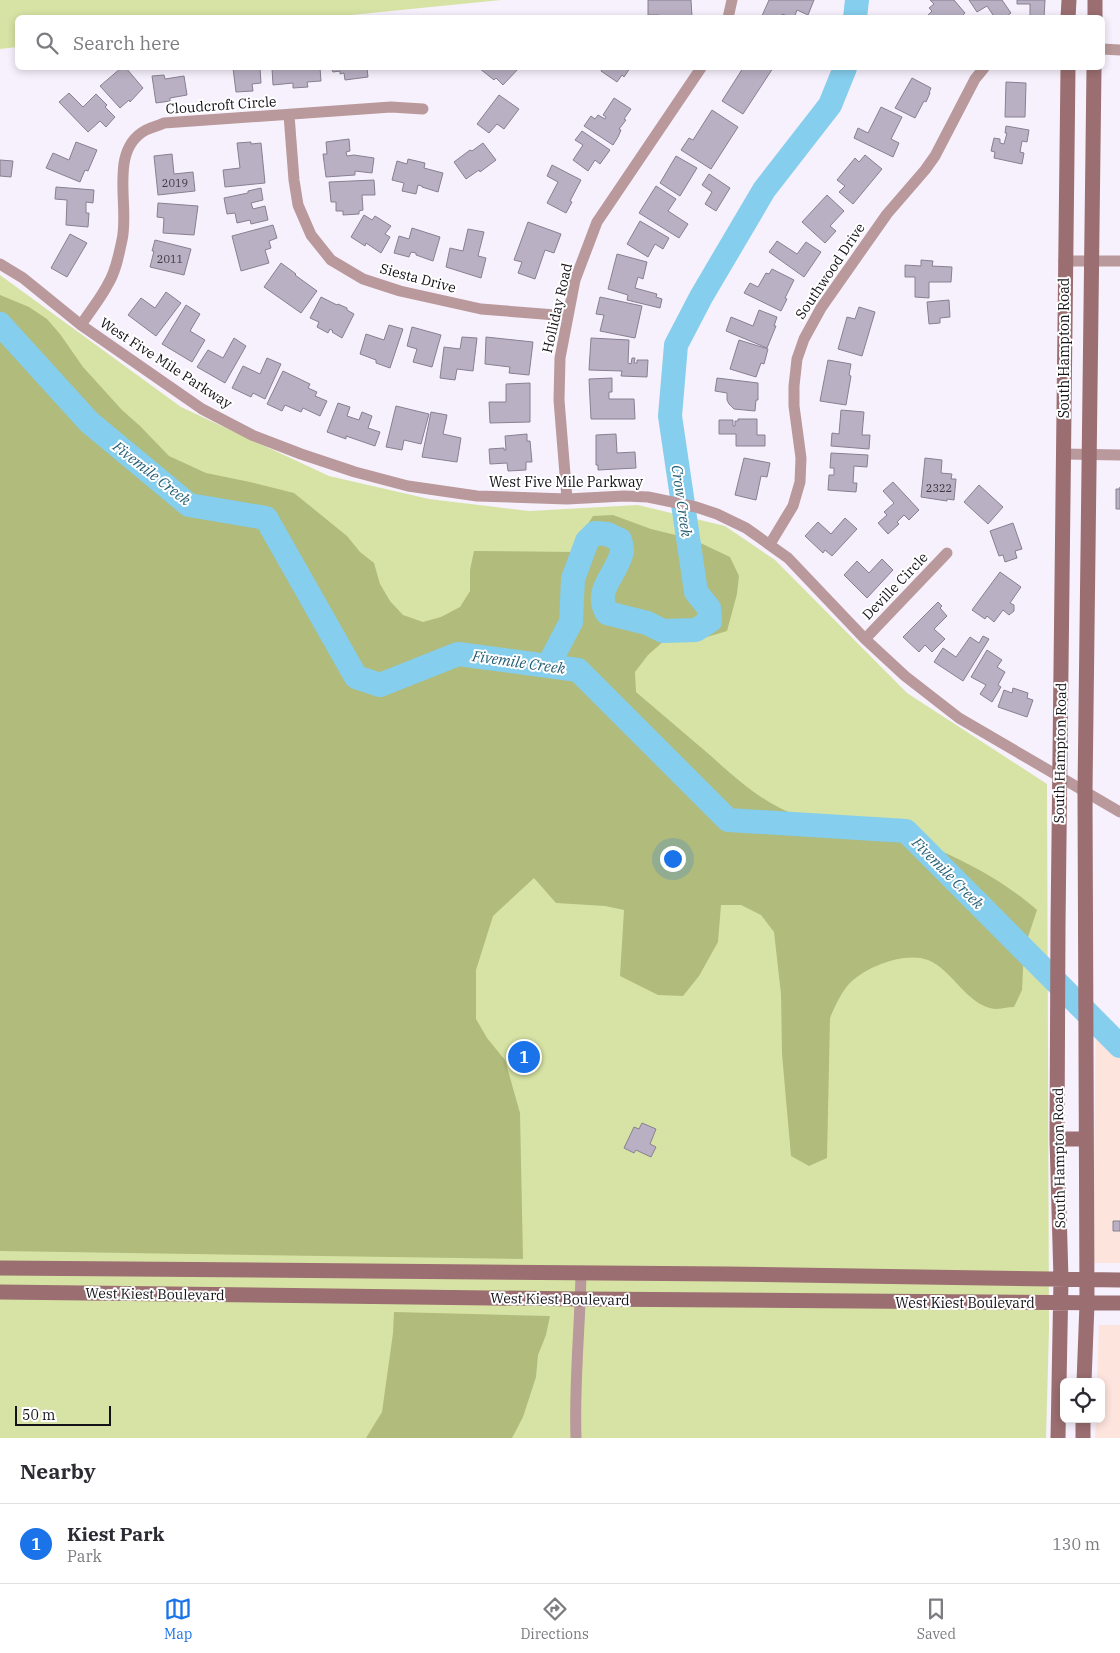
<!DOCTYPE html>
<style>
body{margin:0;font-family:"IBM Plex Serif",serif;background:#f7f7f7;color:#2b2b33}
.controls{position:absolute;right:15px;bottom:15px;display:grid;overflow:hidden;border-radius:8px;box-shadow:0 2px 8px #0003}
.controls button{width:45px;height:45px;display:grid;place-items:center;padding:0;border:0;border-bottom:1px solid #e1e1e2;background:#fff;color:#2b2b33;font:25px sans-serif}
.scale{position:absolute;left:15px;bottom:12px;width:96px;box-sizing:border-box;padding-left:5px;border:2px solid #141117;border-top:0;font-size:14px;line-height:18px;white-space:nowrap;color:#141117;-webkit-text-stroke:4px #fff;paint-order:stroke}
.you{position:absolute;left:672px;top:858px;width:18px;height:18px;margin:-12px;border:4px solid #fff;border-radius:50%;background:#1a73e8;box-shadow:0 0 0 8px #1a73e833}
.badge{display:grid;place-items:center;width:32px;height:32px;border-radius:50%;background:#1a73e8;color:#fff;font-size:16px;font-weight:700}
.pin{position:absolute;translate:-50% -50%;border:2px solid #fff;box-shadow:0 1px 5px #0006}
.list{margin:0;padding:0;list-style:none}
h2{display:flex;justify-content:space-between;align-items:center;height:65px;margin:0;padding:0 20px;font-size:21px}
h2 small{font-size:16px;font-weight:400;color:#7c7c81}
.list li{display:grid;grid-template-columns:32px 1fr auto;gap:15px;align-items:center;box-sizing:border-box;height:80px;padding:0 20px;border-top:1px solid #e1e1e2}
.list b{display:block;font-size:19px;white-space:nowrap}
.list p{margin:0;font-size:16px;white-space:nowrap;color:#7c7c81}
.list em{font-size:16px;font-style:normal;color:#7c7c81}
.icon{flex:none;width:28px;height:28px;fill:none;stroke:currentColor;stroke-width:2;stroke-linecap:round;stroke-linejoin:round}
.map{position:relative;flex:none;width:1120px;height:1438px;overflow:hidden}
.search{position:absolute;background:#fff;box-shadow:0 2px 8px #0003;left:15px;right:15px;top:15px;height:55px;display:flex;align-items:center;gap:12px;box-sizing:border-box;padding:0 18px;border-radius:8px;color:#7c7c81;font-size:19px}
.sheet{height:145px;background:#fff}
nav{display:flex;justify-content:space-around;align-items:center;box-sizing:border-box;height:70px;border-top:1px solid #e1e1e2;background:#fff;font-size:14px;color:#7c7c81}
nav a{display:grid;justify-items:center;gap:2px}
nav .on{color:#1a73e8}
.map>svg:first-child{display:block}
</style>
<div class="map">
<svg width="1120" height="1438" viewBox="0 0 1120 1438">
<rect width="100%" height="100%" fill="#f7f1fd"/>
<path fill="#fde4dd" d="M1096,1006L1120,1037V1263H1093Z
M1099,1325H1120V1438H1095L1096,1419H1101V1382H1097Z"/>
<path fill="#d7e3a4" d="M0,0H501L321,18H18L17,47L0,49Z
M0,275L181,407L329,476L429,499L529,511L638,505L725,526L775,560L907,693L1047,784L1049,1330L1046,1438H0Z"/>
<path fill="#b0bb7c" d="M0,295L29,307L47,319L60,334L83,367L122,410L140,426L169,456L206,473L250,482L294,493L347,536L360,552L374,563L380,584L390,601L403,615L423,622L441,617L460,607L470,591V570L474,551L576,552L582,533L593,516L613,515L651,529L692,539L730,557L739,576L737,594L727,631L707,637H686L665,640L648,655L635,672L636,692C661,713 686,735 711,756C732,775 754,795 780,808C804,821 832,819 857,824C917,836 991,869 1037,910L1024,949L1022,990L1014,1007C1008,1007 1001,1009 995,1009C966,1005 954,971 928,960C905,951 864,967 848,985C840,995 835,1006 830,1018L827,1158L809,1166L791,1156L782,1054L781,994L774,932L761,915L741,905H721L718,942L699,976L683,996L658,995L620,976L624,910L605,906L556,903L534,878L493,916L476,970V1019L487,1038L505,1060L520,1113L523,1259L0,1251Z
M394,1312L550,1316L546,1335L538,1355L536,1377L523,1417L512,1438H366L382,1412L393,1333Z"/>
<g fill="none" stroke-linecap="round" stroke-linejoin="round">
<path stroke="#85ceed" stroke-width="24" d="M855,18L857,0
M0,324L89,422L189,505L266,518L356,677L380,685L458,654L578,670L728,820L906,831L1120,1046
M548,666L571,622L573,579L587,541L595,533L607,534L620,540C621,543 622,548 622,551C618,574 593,589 607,613L647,623L663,631L696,630L710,621L709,608L696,592L670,416L676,345L701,297L764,190L830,105L845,68"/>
</g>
<path fill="#b9b0c3" stroke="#888092" d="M648,0H691L692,17L659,18V15H648Z
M769,0H814L808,15L797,10L794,18L782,14L781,18H761Z
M930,0H954L965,13L960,18H925L932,11L929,8L934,4Z
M969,0H1002L1011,13L1004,18H995L987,6L977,12Z
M1017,0H1045L1044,18H1030V4H1017Z
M121,68H126L143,88L130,102L129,100L120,108L100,86Z
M233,68H260L261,83L252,84L253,91L236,92Z
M272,68H320L321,81L307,82L308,87L293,88V83L273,85Z
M331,68H375H367L368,77L345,80L344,73L340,74V71L333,72Z
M479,68H519L503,85L496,78L494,80Z
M603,68H630L624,77L622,75L617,82L601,71Z
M743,68H773L743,114L722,101Z
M164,75L165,79L184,76L187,95L170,98V101L156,103L152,76Z
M912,78L931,88L929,93H930L926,102L924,101L915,118L895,108Z
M1006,82L1026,83L1025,117H1005Z
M69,93L83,107L96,94L107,105L105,107L115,117L106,127L100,121L88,132L59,102Z
M499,95L519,109L504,129L497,124L489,133L477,124Z
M614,98L631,109L624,119L626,120L619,129L621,130L618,137L613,145L584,126L591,116L595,119L598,115L605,119L606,117L603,115Z
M881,107L902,117L891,139L899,143L893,157L854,138L858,128L868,133Z
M712,110L738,127L711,169L681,150L689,138L693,140Z
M1006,126L1029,130L1027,142L1022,141L1020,152L1024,153L1022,164L994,158L995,152L991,151L994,138L1000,139V143L1004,144L1007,133H1005Z
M582,131L610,150L600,164L595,160L588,171L573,160L583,145L575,140Z
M349,139L350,151L346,152L347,156L354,155L374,158L372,173L355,171V175L326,177L323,154H327L326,142Z
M76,142L97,150L88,171L85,170L80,182L46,168L53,153L69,160Z
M251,142V144L261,143L265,183L225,187L223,170L240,168L237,143Z
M483,143L496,160L480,172L479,170L466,179L454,162L470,150L472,151Z
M172,154L174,174L193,172L195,191L158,195L154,156Z
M865,155L882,169L853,204L839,192L845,186L837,180L855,158L859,162Z
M676,156L697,168L680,196L660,183Z
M408,159L425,163L424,168L443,173L438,192L422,187V186L418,185L416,194L402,191L404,183L392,180L397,161L407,164Z
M0,160L13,161L11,177L0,176Z
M552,165L581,180L570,201L572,202L566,213L547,203L558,182L547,176Z
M709,174L730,188L716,211L705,204L712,192L702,185Z
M374,180L375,195H362L363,210L359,211V214L343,215V211H336V202H331L329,182Z
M656,186L676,199L668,211L688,224L679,238L639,213Z
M56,187L94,190L93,203L86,202V213H89L88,227L66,225L67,200L55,199Z
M261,188L263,200L251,203L253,209L265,206L268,220L251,224L250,220L237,223L235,213L227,214L224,198L248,193V191Z
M827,195L844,211L830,226L836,231L825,243L802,222Z
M158,203L198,206L194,235L163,233L164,218L157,217Z
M364,215L372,220L375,216L391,226L385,234L390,237L381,253L366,243L365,246L351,237Z
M640,221L669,238L663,249L655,244L648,257L627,244Z
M528,222L561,234L554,253L545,250L535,279L518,273L522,262L514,260Z
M273,225L277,238L269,241L271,248L265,250L269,263L241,271L232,236Z
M412,228L440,237L433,261L416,255V253L411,252L409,257L394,253L399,236L409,239Z
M468,229L484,232L478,256L486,258L481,278L446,267L450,248L463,251Z
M70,234L87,243L67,277L51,268Z
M155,240L191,249L184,275L150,267L154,251H152Z
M777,241L797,254L806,242L821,252L804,277L769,252Z
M617,254L647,262L643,279L638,277L635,288L657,294L656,297L662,299L660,308L627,300L628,295L608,289Z
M921,260L933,261L932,266L952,267L951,282H929V298L915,297V277H905V265L921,266Z
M281,263L296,274L295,275L317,291L301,313L264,287Z
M772,269L794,280L785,298L787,299L781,311L744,293L750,283L758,287L766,273L769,274Z
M166,292L181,303L156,336L128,315L141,298L155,308Z
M321,297L337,305L338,304L347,308V310L354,314L342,338L332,332L333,331L330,329L328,333L317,327L319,322L310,318Z
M600,297L642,306L635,338L600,331L604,315L596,314Z
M949,300L950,317L940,318V323L929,324L927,302Z
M186,305L200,314L190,331L205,340L192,362L162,344Z
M859,307L875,312L862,356L838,349L847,317L855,319Z
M759,310L777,317L774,326H776L767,348L726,331L731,317L753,326Z
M389,325L403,329L390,368L376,363V360L360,354L366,334L384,340Z
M412,327L441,335L432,367L413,362L417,349L407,346Z
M462,337L477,338L473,371L457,369L455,380L440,378L444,347L460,349Z
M486,337L533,342L529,375L509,373L510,367L485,364Z
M234,338L246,346L225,383L197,367L208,350L223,358Z
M591,338L629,340L628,363L631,364L632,358H635L634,363H637V360H648L647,377L621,376L622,371L589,370Z
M739,340L768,349L764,364L761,363L756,377L730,369Z
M267,358L281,364L265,399L253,393L251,397L232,388L243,366L260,374Z
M828,360L851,364L849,375L851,376L846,405L820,401Z
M283,371L310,384L308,388L317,392L315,396L327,401L320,416L303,408L301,412L285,405L282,411L267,404Z
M612,378V392H609V399H634L635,419H591L589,379Z
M717,378L758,383V400H756L755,411L734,409L729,404L727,400V393L715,391Z
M530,383V422L490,423L489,402H506V384Z
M338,403L350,407L347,416L359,420L362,412L372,416L368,428L380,432L375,446L346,436V439L327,432Z
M396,406L429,414L421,444L404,440L402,450L386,447Z
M841,410L864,412L862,435H870L869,449L831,446L832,433L839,434Z
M431,412L447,415L443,434L461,438L457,462L422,457Z
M738,419H757V435H765V446H736V434H719V420H733V426H735V421H738Z
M527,434V441H530L532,462H526V470L508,471L507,463L490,464L489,449L504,448V450H506L505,436Z
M616,434L617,453L635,452L636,468L598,470V465H596V435Z
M831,453L868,455L867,467L854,466L853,483H857L856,492L828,490L829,475H834V468H830Z
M744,458L770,463L767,477L761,476L756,500L735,495Z
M925,458L942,460L941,473L952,474L951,479H956L954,500L947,499V501L921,497Z
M893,482L919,510L909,520L904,515L897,522L899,524L888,534L878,523L887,515L884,512L894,503L883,491Z
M979,485L1003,507L988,524L964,502Z
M1120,487V509H1116V489H1120Z
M845,518L857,529L832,556L825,550L823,553L805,536L818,522L831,534Z
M1013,523L1022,549L1015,551L1017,558L1005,562L1003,555L999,556L990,531Z
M882,559L893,570L867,598L844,575L857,561L869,573Z
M1000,572L1021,587L1010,603L1014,605V611L1009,615L1003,610L994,622L987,616L985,619L972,610Z
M938,602L942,606L940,608L947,616L934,629L945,639L932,652L925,645L919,652L903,637Z
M983,636L989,639L963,681L934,662L943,648L956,657L970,637L979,643Z
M987,650L1002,660L997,667L1005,672L998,685L1001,687L992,702L980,694L986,685L971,677Z
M1013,688L1028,693L1027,698L1033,700L1027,717L998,707L1004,690L1012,693Z
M642,1123L656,1129L650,1144L656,1147L651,1157L636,1150L634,1153L624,1148L634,1127L639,1129Z
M1113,1221H1120V1231H1113Z"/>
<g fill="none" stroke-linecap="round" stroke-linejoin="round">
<path stroke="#b9999b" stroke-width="11" d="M728,18L732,0
M1102,49L1120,50
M289,115L294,180L298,205L311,235L331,260L363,279L400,291L481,309L568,316
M1064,261H1120
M0,264L23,278L81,325L202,409L252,435L301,454L355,472L408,486L477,496L567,499L624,496L648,497L696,507L717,514L746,528L788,558L865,639L905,676L959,718L1120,812
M81,325C90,311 101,298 108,284C116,271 119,254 122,240C130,206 108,150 146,130C152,127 158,126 164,123L391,107L423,109
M1063,454L1120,455
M567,499L559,400L560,358L575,280L597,222L701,68
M770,544L793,506L800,482L801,458L794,406V386L797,359L804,339L821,308L887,214L925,170L935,156L975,79L984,68
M865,639L947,553
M576,1438C574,1383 580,1328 581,1273"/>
<path stroke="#9b6e71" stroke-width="15" d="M1068,18L1069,0
M1095,18V0
M1057,1139H1086
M0,1268L725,1274L1120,1280
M0,1292L581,1299L1120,1303
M1084,1382L1087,1304L1085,792L1094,68
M1058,1438L1061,1279L1057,1139L1058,926L1068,68
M1083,1438V1419"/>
</g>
<g text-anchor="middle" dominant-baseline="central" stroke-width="4" stroke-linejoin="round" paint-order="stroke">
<g font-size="11" fill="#3d3942">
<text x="175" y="183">2019</text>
<text x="170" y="259">2011</text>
<text x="939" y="488">2322</text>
</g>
<g font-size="14" fill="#141117" stroke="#fff">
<text transform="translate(221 105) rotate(-4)">Cloudcroft Circle</text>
<text transform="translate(830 271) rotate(-56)">Southwood Drive</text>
<text transform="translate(418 278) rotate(15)">Siesta Drive</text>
<text transform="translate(557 308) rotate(-77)">Holliday Road</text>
<text transform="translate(1064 348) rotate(-90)">South Hampton Road</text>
<text transform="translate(166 363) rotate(33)">West Five Mile Parkway</text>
<text x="566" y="482">West Five Mile Parkway</text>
<text transform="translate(895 586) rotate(-46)">Deville Circle</text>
<text transform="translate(1060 753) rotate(-89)">South Hampton Road</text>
<text transform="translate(1059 1158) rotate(-91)">South Hampton Road</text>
<text transform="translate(155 1294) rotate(1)">West Kiest Boulevard</text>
<text transform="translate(560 1299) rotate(1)">West Kiest Boulevard</text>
<text x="965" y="1303">West Kiest Boulevard</text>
</g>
<g font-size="15" font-style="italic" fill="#255f75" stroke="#fff">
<text transform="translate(152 473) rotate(38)">Fivemile Creek</text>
<text transform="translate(682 501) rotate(82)">Crow Creek</text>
<text transform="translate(519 662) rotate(8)">Fivemile Creek</text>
<text transform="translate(948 873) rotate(45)">Fivemile Creek</text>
</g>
</g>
</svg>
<div class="controls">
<button><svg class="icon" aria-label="locate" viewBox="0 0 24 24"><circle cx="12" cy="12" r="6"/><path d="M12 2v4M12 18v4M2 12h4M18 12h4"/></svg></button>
</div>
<div class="scale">50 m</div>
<div class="you"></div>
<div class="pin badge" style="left:524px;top:1057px">1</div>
<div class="search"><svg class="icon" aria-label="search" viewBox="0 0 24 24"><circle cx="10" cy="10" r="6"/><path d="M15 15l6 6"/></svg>Search here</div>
</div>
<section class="sheet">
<h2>Nearby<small></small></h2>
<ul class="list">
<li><span class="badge">1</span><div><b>Kiest Park</b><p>Park</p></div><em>130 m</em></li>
</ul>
</section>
<nav>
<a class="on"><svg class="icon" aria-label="map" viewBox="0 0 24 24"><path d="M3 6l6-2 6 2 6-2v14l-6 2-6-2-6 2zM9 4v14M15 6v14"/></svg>Map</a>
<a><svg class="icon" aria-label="directions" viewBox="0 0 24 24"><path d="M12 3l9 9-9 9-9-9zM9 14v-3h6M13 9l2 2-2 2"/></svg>Directions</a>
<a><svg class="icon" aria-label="saved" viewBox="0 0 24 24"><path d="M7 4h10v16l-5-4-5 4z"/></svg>Saved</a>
</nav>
